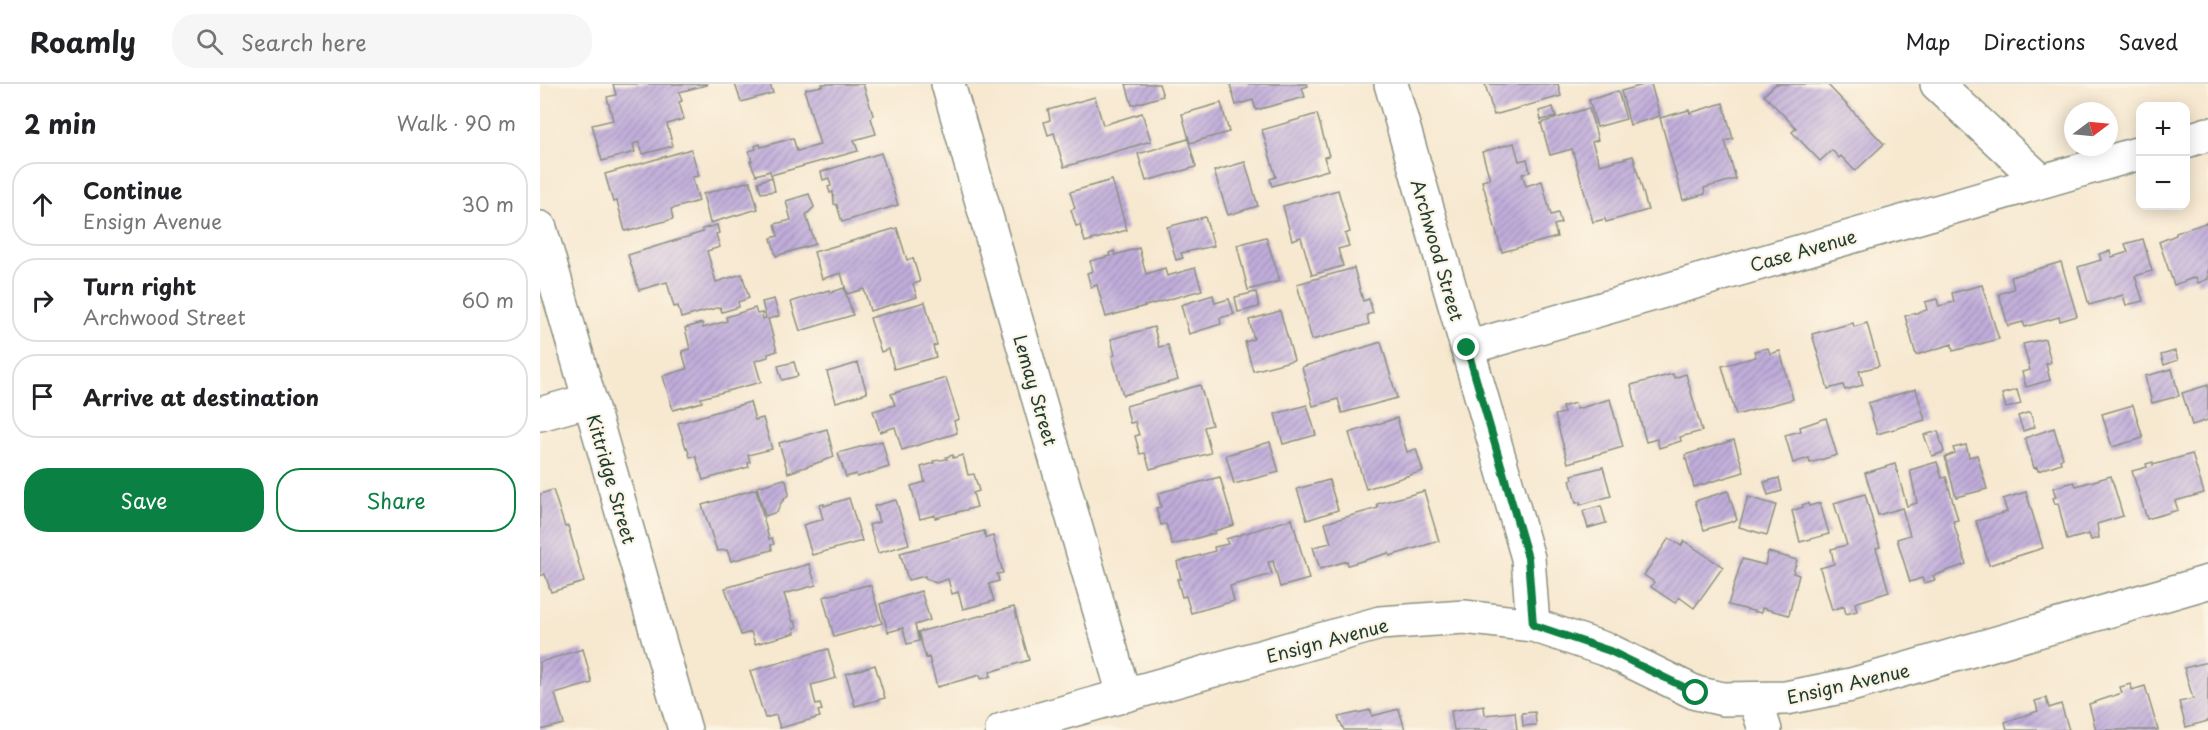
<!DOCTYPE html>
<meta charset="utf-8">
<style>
body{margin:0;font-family:"Playpen Sans",sans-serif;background:#f6f6f6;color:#202124}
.controls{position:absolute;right:18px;top:18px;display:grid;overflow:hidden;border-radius:12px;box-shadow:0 3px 15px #0003}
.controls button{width:54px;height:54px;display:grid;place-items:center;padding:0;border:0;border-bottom:2px solid #e0e0e0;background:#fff;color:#202124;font:30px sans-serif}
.compass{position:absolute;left:1524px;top:18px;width:54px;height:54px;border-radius:50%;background:#fff;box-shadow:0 3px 15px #0003;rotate:74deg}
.stop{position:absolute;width:18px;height:18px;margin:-14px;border:4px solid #0b8043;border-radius:50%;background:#fff}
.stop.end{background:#0b8043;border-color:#fff;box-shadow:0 2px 6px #0008}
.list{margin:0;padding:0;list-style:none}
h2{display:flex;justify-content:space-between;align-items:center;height:78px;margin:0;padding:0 24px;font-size:26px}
h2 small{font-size:20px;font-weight:400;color:#757577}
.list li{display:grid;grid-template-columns:39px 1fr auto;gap:18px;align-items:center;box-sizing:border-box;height:84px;margin:0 12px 12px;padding:0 12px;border:2px solid #e0e0e0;border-radius:24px}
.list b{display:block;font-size:22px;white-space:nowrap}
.list p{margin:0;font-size:20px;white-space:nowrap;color:#757577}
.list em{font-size:20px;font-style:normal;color:#757577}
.actions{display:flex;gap:12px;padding:18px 24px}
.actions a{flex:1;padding:14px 0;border:2px solid #0b8043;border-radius:24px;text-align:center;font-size:21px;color:#0b8043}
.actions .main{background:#0b8043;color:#fff}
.icon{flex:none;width:33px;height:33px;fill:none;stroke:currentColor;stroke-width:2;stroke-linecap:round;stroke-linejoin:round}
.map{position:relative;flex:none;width:1668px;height:646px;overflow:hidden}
header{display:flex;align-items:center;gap:36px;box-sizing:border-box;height:84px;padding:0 30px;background:#fff;border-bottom:2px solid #e0e0e0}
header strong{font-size:28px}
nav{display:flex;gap:33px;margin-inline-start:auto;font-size:21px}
.search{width:420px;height:54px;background:#f6f6f6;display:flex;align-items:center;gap:15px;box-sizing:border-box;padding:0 21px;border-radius:24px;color:#757577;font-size:22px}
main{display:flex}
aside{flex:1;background:#fff}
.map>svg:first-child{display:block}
</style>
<header>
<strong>Roamly</strong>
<div class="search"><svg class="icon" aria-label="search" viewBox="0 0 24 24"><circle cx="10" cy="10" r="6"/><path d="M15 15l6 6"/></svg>Search here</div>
<nav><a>Map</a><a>Directions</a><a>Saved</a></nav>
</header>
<main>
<aside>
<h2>2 min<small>Walk · 90 m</small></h2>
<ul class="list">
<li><svg class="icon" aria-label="ahead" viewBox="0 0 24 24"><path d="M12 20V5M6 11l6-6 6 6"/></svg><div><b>Continue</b><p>Ensign Avenue</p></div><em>30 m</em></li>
<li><svg class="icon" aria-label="right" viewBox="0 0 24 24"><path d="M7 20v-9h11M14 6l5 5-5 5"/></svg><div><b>Turn right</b><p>Archwood Street</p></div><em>60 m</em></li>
<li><svg class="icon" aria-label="arrive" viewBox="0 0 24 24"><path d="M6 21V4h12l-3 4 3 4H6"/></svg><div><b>Arrive at destination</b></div></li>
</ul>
<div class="actions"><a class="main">Save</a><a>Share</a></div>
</aside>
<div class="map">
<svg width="1668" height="646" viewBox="0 0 1668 646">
<defs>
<pattern id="building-hatch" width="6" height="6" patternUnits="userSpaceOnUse" patternTransform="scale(1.5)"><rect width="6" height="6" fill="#c1addb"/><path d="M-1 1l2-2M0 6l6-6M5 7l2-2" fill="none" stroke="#9c8eb2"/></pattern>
</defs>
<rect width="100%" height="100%" fill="#fcf5e5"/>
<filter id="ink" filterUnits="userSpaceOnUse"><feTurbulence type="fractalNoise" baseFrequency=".0167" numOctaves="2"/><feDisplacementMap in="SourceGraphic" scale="12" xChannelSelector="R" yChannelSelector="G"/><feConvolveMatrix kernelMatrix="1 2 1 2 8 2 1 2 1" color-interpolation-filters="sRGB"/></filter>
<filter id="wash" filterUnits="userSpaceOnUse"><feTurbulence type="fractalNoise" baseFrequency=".008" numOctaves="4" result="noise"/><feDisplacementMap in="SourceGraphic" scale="24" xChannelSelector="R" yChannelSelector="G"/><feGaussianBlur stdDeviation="1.35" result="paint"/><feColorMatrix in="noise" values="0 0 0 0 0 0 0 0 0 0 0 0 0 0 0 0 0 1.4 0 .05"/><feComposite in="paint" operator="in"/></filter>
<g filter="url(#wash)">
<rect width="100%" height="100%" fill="#f7e8d0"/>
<g id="blocks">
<path fill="url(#building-hatch)" d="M73,0H167V1L139,8L142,17L139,18L144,35L127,40L133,62L103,70L99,58L93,60L95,68L62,77L52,41L73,36L67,13L76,11Z
M195,0H230L233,9L201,18Z
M282,0H323L333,31L331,34L336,50L314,56L318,67L231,91L230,87L216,91L210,77H212L209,67L216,65L215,62L220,60L221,63L253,54L257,67L280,61L265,8L266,5L283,2Z
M586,0H619L623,12L592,21Z
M690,0H767L768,2L762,4L765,13L716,26L713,16L696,21Z
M945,0H1018L1021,12L954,31Z
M1107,0H1111L1120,32L1090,41L1081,7Z
M1236,0H1287L1344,60L1315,87L1301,72L1299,74L1292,66L1280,77L1252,48L1256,44L1224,11Z
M1078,7L1086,35L1057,43L1049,16Z
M555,13L563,41L602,29L611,57L524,83L514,49L508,51L504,38L510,36L508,26Z
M681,19L689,48L650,59L642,30Z
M1183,19L1193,55L1185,57L1196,95L1164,104L1165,110L1143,116L1120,34L1149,26L1150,29Z
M1013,23L1016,33L1001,36L999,27Z
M1049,24L1058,56L1052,58L1060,81L1093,72L1108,126L1066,138L1065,135L1053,138L1032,65L1010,71L1001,39Z
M777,30L789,72L784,73L788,86L732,102L730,95L736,93L722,46Z
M648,55L656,83L606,97L598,70Z
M974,59L979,77L987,75L990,88L982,90L986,102L1002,97L1011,131L1018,129L1021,139L1014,141L1017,153L962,168L942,97L950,95L942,68Z
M151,65L159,92L152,93L159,117L131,125L133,135L89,147V146L85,147L77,117L73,118L65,90Z
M341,69L358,121L302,138L297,121L294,120L293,108L290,109L288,103L291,102L289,94L283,96L281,88Z
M705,78L718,122L688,131L674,87Z
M232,93L235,107L221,109L218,98Z
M572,96L587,146L545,158L540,141L536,142L531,126L535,124L530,108Z
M210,97L218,125L170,139L163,110Z
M798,106L810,148L805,150L809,162L798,165L803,182L772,191L761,153L752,156L743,122Z
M269,110L274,123L266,131L275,160L236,172L231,154L238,152L235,140L251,136L246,117Z
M665,133L674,162L641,169L643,174L636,176L627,143Z
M1668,138V195L1658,199L1656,193L1634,201L1619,158L1636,151V149Z
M177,141L179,149L176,150L180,163L167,167L176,198L202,190L209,214L198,218L199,223L182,228L180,223L141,234L138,222L134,223L127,198L99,206L88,171L163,148L162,145Z
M357,144L367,176L373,174L380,198L373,200L377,213L330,227L324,205L307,210L301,189L282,195L274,168Z
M726,153L740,197L708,206L697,161Z
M1603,155L1612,187L1595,192L1603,217L1586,221L1583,211L1549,221L1538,183L1561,176L1559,170L1570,167L1572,173L1588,168L1585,160Z
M599,164L606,190L625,184L627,192L655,184L662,206L566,233L557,201L551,203L547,189L553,187L550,177L570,172L569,169L574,167L575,171Z
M1521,178L1537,232L1520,237L1519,233L1485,243L1483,238L1468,242L1459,210L1474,205L1471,193Z
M814,184L823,217L829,215L833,229L827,231L829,240L772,256L757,200Z
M1442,201L1459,255L1413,267L1412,260L1376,271L1365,232L1387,226L1385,218L1397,215L1399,222L1414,218L1412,209Z
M304,204L313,231L260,247L251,218L289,206L290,209Z
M716,208L719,223L698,228L695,213Z
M673,211L675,219L689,215L694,230L680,234L681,240L649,250L641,221Z
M234,215L239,232L228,235L237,267L228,270V273L215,277L221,298L161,314L162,318L133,326L123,292L147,285L142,267L150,265L145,244L162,239L163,244L187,237L186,233L215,224L217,230L222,229L223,235L226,234L222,218Z
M385,218L397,261L393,262L396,273L354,285L349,265L341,268L330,234Z
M740,227L754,276L713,287L705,258L714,255L709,236Z
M1313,239L1314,243L1327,239L1339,282L1319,287L1323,301L1305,306L1303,301L1288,305L1272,250Z
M614,243L619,263L628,261L638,296L583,311L572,272L575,271L571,255Z
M1505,255L1511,278L1506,280L1510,296L1486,303L1482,288L1490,286L1483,260Z
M841,258L857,314L802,329L798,315L773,322L762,283Z
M1228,264L1230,270L1240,267L1253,315L1196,331L1182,282L1216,273L1214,267Z
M1635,267L1638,276L1624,281L1621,271Z
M254,278L258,292L242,296L238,282Z
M318,279L327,309L296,318L287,288Z
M1632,285L1639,312L1612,319L1605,292Z
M1133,290L1134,294L1146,290L1162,347L1140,353L1141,357L1119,364L1117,355L1106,358L1091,301Z
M406,294L419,335L414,337L417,349L362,366L355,343L340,348L333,327L355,321L351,310Z
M660,301L672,341L664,343L671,369L610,385L605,369L600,370L595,352L599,351L595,338L590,339L586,322Z
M1668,301V336L1652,341L1642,309Z
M1376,305L1385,336L1337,350L1328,319Z
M1477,306L1481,320L1466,324L1462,310Z
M1070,315L1083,363L1028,379L1015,331L1024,329L1022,323L1035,319L1037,325Z
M210,318L215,336L223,334L232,365L208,371L210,378L208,379L209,383L163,396L156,372L150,373L147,363L146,364L138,339Z
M767,321L776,351L743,360L735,330Z
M1593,321L1603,354L1572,363L1562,330Z
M1490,328L1495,343L1483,347L1478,332Z
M857,334L867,368L876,365L883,387L826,405L809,349Z
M1286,334L1297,371L1270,379L1269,374L1253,379L1245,351L1261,347L1260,343Z
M1514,344L1523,374L1520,376L1521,379L1498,387L1497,383L1494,384L1485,354Z
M287,345L294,373L248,389L239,359Z
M1398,347L1404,368L1392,372L1384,351Z
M1194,356L1204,388L1154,403L1145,371Z
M342,357L349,383L317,393L316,390L306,393L298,369Z
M730,358L739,388L694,400L686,371Z
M1426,361L1429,373L1437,371L1447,405L1416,413L1405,373L1415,369L1413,364Z
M1652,370L1664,409L1635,417L1638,426L1607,435L1592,387L1607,383L1606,380L1613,378V381Z
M413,371V374L423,371L428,391L434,390L439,407L433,409L437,423L395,434V431L380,435L371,402L385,398L381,383L394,379L393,377L407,375L406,373Z
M1397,378L1402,394L1406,393L1418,436L1413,437L1426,480L1393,492L1395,496L1384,499L1382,494L1370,498L1357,455L1370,451L1362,424L1338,431L1325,389L1355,380L1367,422L1377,419L1370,386Z
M1063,383L1071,412L1040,421V418L1036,419L1030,396L1033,395L1032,391Z
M1571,392L1583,432L1557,440L1559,454L1551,456L1549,450L1527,456L1518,419L1515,420L1513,414L1516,413L1513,404L1534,398L1536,402Z
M680,393L694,441L674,447L675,449L632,461L626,440L621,441L616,424L621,423L618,409Z
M1239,394L1242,407L1228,411L1224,398Z
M244,395L246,396L249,410L241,419L237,428L225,432L217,403Z
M789,396L798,426L767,436L757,405Z
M216,405L229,455L232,454L234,460L231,461L232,466L191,477L187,466L177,467L162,421Z
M13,406L25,443L28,442L44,498L11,508L5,490L0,492V410Z
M884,407L899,457L850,472L849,469L808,481L807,477L780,485L773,463L791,459L785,439L838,424L837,420Z
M1188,407L1197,436L1164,446L1155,417Z
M1486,408L1503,464L1449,481L1436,437L1467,428L1463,415Z
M1325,410L1340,463L1336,464L1349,508L1315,519L1317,527L1306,530L1304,522L1292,526L1280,484L1294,480L1291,465L1307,461L1294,419Z
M1208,413L1236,421L1227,451L1199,443Z
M309,414L322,457L272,471L263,441L283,435L279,421L284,420V422Z
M356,416L369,460L338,469L329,441L339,438L334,422Z
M1268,419L1269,422L1280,419L1289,450L1260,458L1252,427L1263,423L1262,421Z
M1061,422L1066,439L1048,444L1043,427Z
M752,435L769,495L740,503L733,477L728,478L732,490L690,502L694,517L651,529L646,512L642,513L637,495H641L637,478L675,467L674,463L688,460L686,455Z
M444,447L446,454L453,452L463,489L457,490L459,497L449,500L454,517L423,525L418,508L412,510L408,495L396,499L385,494V492L368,496L360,469Z
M1129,454L1141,462L1144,457L1183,483L1154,524L1139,513L1135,519L1111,503L1114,498L1104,491Z
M1228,468L1257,476L1253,489L1259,491L1249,531L1222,524L1221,529L1188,521L1202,475L1225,481Z
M269,480L276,501L244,510L253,538L255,537L257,543L254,544L255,549L215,560L211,548L201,551L185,504Z
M327,501L331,502L342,539L294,553L283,513Z
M381,507L390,536L375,541L379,557L367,560L363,544L348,548L340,520Z
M474,523L489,576L450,588L451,592L441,595L440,591L397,603L389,573L386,574L378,548Z
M43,565L52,599L15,610L24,640L0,646V578Z
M288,565L296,594L271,601L276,621L280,620L282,626L278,627L280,633L240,644L236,631L225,634L210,587Z
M1668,578V637L1646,643L1639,618L1653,615L1644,584Z
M335,581L345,614L315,622L306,590Z
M1591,600L1592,606L1605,602L1618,646H1556L1549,620L1582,609L1580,603Z
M1506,614L1509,624L1521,620L1529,646H1467L1465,638L1498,627L1495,617Z
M944,622L945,631L975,628L977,646H914L911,627Z
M859,625L865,646H804L798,633L831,626L832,632Z
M995,628L996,641L983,642L982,629Z"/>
</g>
</g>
<g filter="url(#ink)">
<use href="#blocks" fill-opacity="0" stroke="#8b9282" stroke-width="1.5"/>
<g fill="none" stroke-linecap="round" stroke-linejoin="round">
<defs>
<path id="minor" d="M408,0L584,611
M851,0L988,474L993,541
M1397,0L1501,97
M1646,57L1668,50
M0,144L145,646
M927,264L1600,69
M0,330L50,316
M1215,615L1225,646
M462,646L840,539L924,533L993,541L1070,567L1156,609L1183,615L1246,614L1311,601L1668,498"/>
</defs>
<use href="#minor" stroke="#8b9282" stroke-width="36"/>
<use href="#minor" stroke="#fff" stroke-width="33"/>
</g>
</g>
<g fill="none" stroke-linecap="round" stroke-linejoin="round" filter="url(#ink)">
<path stroke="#0b8043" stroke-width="8" d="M927,264L988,474L993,541L1070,567L1156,609"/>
</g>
<g text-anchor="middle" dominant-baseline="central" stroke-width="4.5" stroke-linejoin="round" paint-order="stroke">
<g font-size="18" fill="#1f3d34" stroke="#fcf5e5">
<text transform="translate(898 166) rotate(74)">Archwood Street</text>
<text transform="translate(1263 166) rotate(-16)">Case Avenue</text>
<text transform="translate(496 306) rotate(74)">Lemay Street</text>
<text transform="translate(72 395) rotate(74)">Kittridge Street</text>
<text transform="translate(787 556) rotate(-15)">Ensign Avenue</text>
<text transform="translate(1308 599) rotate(-13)">Ensign Avenue</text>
</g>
</g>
</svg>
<div class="controls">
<button>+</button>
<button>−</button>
</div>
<svg class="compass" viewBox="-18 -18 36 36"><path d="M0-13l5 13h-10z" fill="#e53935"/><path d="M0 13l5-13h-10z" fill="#757577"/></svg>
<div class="stop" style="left:1156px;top:609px"></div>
<div class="stop end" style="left:927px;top:264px"></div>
</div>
</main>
